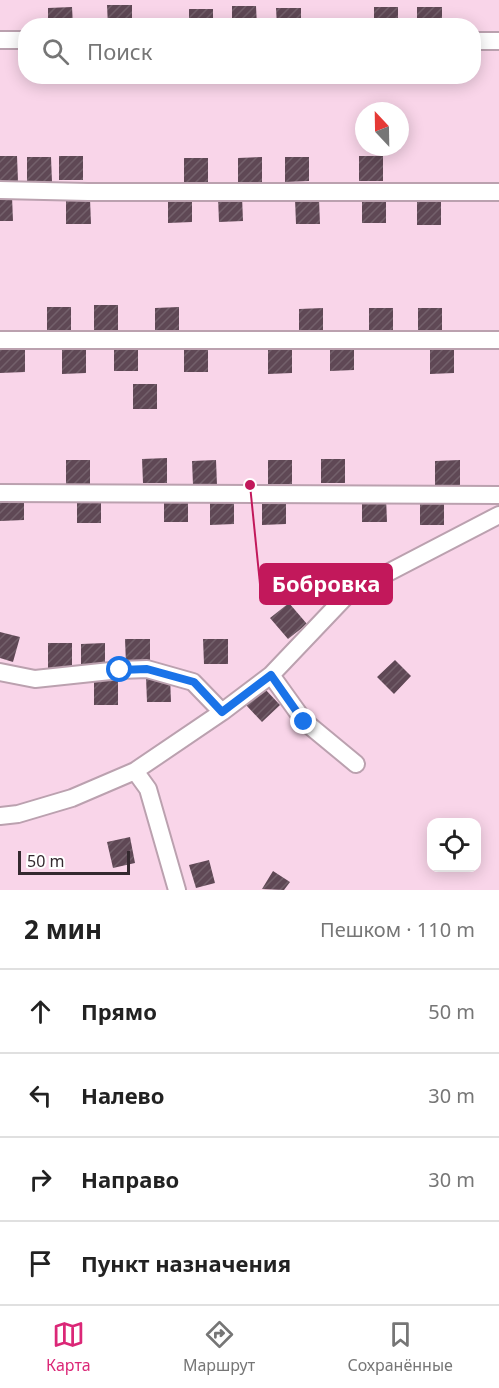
<!DOCTYPE html>
<html lang="ru">
<meta charset="utf-8">
<style>
body{margin:0;font-family:"Noto Sans",sans-serif;background:#f6f6f6;color:#222}
.controls{position:absolute;right:18px;bottom:18px;display:grid;overflow:hidden;border-radius:12px;box-shadow:0 3px 15px #0003}
.controls button{width:54px;height:54px;display:grid;place-items:center;padding:0;border:0;border-bottom:2px solid #e0e0e0;background:#fff;color:#222;font:30px sans-serif}
.compass{position:absolute;left:355px;top:102px;width:54px;height:54px;border-radius:50%;background:#fff;box-shadow:0 3px 15px #0003;rotate:338deg}
.scale{position:absolute;left:18px;bottom:15px;width:112px;box-sizing:border-box;padding-left:6px;border:3px solid #34292f;border-top:0;font-size:16px;line-height:21px;white-space:nowrap;color:#34292f;-webkit-text-stroke:4px #fff;paint-order:stroke}
.stop{position:absolute;width:18px;height:18px;margin:-14px;border:4px solid #1a73e8;border-radius:50%;background:#fff}
.stop.end{background:#1a73e8;border-color:#fff;box-shadow:0 2px 6px #0008}
.list{margin:0;padding:0;list-style:none}
h2{display:flex;justify-content:space-between;align-items:center;height:78px;margin:0;padding:0 24px;font-size:26px}
h2 small{font-size:20px;font-weight:400;color:#767676}
.list li{display:grid;grid-template-columns:39px 1fr auto;gap:18px;align-items:center;box-sizing:border-box;height:84px;padding:0 24px;border-top:2px solid #e0e0e0}
.list b{display:block;font-size:22px;white-space:nowrap}
.list em{font-size:20px;font-style:normal;color:#767676}
.icon{flex:none;width:33px;height:33px;fill:none;stroke:currentColor;stroke-width:2;stroke-linecap:round;stroke-linejoin:round}
.map{position:relative;flex:none;width:499px;height:890px;overflow:hidden}
.search{position:absolute;background:#fff;box-shadow:0 3px 15px #0003;left:18px;right:18px;top:18px;height:66px;display:flex;align-items:center;gap:15px;box-sizing:border-box;padding:0 21px;border-radius:24px;color:#767676;font-size:22px}
.sheet{height:414px;background:#fff}
nav{display:flex;justify-content:space-around;align-items:center;box-sizing:border-box;height:84px;border-top:2px solid #e0e0e0;background:#fff;font-size:16px;color:#767676}
nav a{display:grid;justify-items:center;gap:3px}
nav .on{color:#db2777}
.map>svg:first-child{display:block}
</style>
<div class="map">
<svg width="499" height="890" viewBox="0 0 499 890">
<defs>
<pattern id="building-hatch" width="6" height="6" patternUnits="userSpaceOnUse" patternTransform="scale(1.5)"><rect width="6" height="6" fill="#5f4855"/><path d="M-1 1l2-2M0 6l6-6M5 7l2-2" fill="none" stroke="#73606b"/></pattern>
</defs>
<rect width="100%" height="100%" fill="#fef3f9"/>
<path fill="#f9d5e9" fill-rule="evenodd" d="M0,0H499V890H0ZM26,26H474V76H26ZM364,111H400V147H364ZM432,822H476V868H432Z"/>
<path fill="url(#building-hatch)" d="M107,5H132V26H108Z
M232,6H256L257,26H232Z
M72,7L73,26H48V8Z
M374,7H398V26H374Z
M417,7H442V26H417Z
M276,8H301V26H277Z
M189,9H213V26H189Z
M0,156H17L18,181H0Z
M59,156H83V180H59Z
M359,156H383V181H359Z
M27,157H51L52,182H27Z
M262,157V182H238V158Z
M285,157H309V181L285,182Z
M184,158H208V182L184,183Z
M0,196H12L13,221H0Z
M242,196L243,221L219,222L218,197Z
M192,197V222L168,223V198Z
M362,198H386V223H362Z
M66,199H90L91,224H66Z
M295,199H319L320,224H296Z
M417,201H441V225H417Z
M94,305H118V330H94Z
M47,307H71V331L47,332Z
M179,307V332H155V308Z
M323,308V333H299V309Z
M369,308H393V332L369,333Z
M418,308H442V333H418Z
M114,346H138V371H114Z
M330,346H354V370L330,371Z
M208,347V372H184V348Z
M0,348H25V372L0,373Z
M86,348V373L62,374V349Z
M268,349H292V373L268,374Z
M430,349H454V373L430,374Z
M133,384H157V409H133Z
M167,458V483H143L142,459Z
M321,459H345V483H321Z
M66,460H90V485H66Z
M216,460L217,485H193L192,461Z
M268,460H292V484H268Z
M460,460V485H435V461Z
M0,496H24V520L0,521Z
M164,497H188V522H164Z
M386,497L387,522H362V498Z
M77,498H101V523H77Z
M210,500H234V524L210,525Z
M262,500H286V524L262,525Z
M420,500H444V525H420Z
M289,603L307,624L288,639L270,618Z
M0,632L20,637L13,662L0,658Z
M125,639H150V664H126Z
M203,639H228V664H204Z
M48,643H72V667L48,668Z
M105,643V668H81V644Z
M395,660L411,676L394,694L377,677Z
M146,677H170L171,702H147Z
M94,680H118V705H94Z
M264,688L280,705L262,722L246,705Z
M130,837L135,863L113,868L107,842Z
M209,860L215,883L196,888L189,865Z
M273,871L290,882L284,890L262,889Z"/>
<g fill="none" stroke-linecap="round" stroke-linejoin="round">
<defs>
<path id="street" d="M0,40H26
M474,41H499
M0,190L88,192H499
M0,340H499
M0,493L499,495
M0,672L35,679L120,670L147,669L193,682L222,712
M271,675L304,721L356,764
M135,771L148,789L177,890
M0,816L18,814L72,798L135,771L222,712L271,675L349,593L499,515"/>
</defs>
<use href="#street" stroke="#bba1af" stroke-width="20"/>
<use href="#street" stroke="#fff" stroke-width="16"/>
</g>
<g fill="none" stroke-linecap="round" stroke-linejoin="round">
<path stroke="#1a73e8" stroke-width="8" d="M120,670L147,669L194,682L222,712L271,675L304,722"/>
</g>
<path fill="none" stroke="#c2185b" stroke-width="2" d="M250 485L260 584"/>
<circle fill="#c2185b" stroke="#fff" stroke-width="2" cx="250" cy="485" r="6"/>
<rect fill="#c2185b" stroke="#c2185b" stroke-width="2" x="260" y="564" width="132" height="40" rx="6"/>
<g font-size="22" text-anchor="middle" font-weight="bold" fill="#fff">
<text x="326" y="592">Бобровка</text>
</g>
</svg>
<div class="controls">
<button><svg class="icon" aria-label="locate" viewBox="0 0 24 24"><circle cx="12" cy="12" r="6"/><path d="M12 2v4M12 18v4M2 12h4M18 12h4"/></svg></button>
</div>
<svg class="compass" viewBox="-18 -18 36 36"><path d="M0-13l5 13h-10z" fill="#e53935"/><path d="M0 13l5-13h-10z" fill="#767676"/></svg>
<div class="scale">50 m</div>
<div class="stop" style="left:120px;top:670px"></div>
<div class="stop end" style="left:304px;top:722px"></div>
<div class="search"><svg class="icon" aria-label="search" viewBox="0 0 24 24"><circle cx="10" cy="10" r="6"/><path d="M15 15l6 6"/></svg>Поиск</div>
</div>
<section class="sheet">
<h2>2 мин<small>Пешком · 110 m</small></h2>
<ul class="list">
<li><svg class="icon" aria-label="ahead" viewBox="0 0 24 24"><path d="M12 20V5M6 11l6-6 6 6"/></svg><div><b>Прямо</b></div><em>50 m</em></li>
<li><svg class="icon" aria-label="left" viewBox="0 0 24 24"><path d="M17 20v-9H6M10 6l-5 5 5 5"/></svg><div><b>Налево</b></div><em>30 m</em></li>
<li><svg class="icon" aria-label="right" viewBox="0 0 24 24"><path d="M7 20v-9h11M14 6l5 5-5 5"/></svg><div><b>Направо</b></div><em>30 m</em></li>
<li><svg class="icon" aria-label="arrive" viewBox="0 0 24 24"><path d="M6 21V4h12l-3 4 3 4H6"/></svg><div><b>Пункт назначения</b></div></li>
</ul>
</section>
<nav>
<a class="on"><svg class="icon" aria-label="map" viewBox="0 0 24 24"><path d="M3 6l6-2 6 2 6-2v14l-6 2-6-2-6 2zM9 4v14M15 6v14"/></svg>Карта</a>
<a><svg class="icon" aria-label="directions" viewBox="0 0 24 24"><path d="M12 3l9 9-9 9-9-9zM9 14v-3h6M13 9l2 2-2 2"/></svg>Маршрут</a>
<a><svg class="icon" aria-label="saved" viewBox="0 0 24 24"><path d="M7 4h10v16l-5-4-5 4z"/></svg>Сохранённые</a>
</nav>
